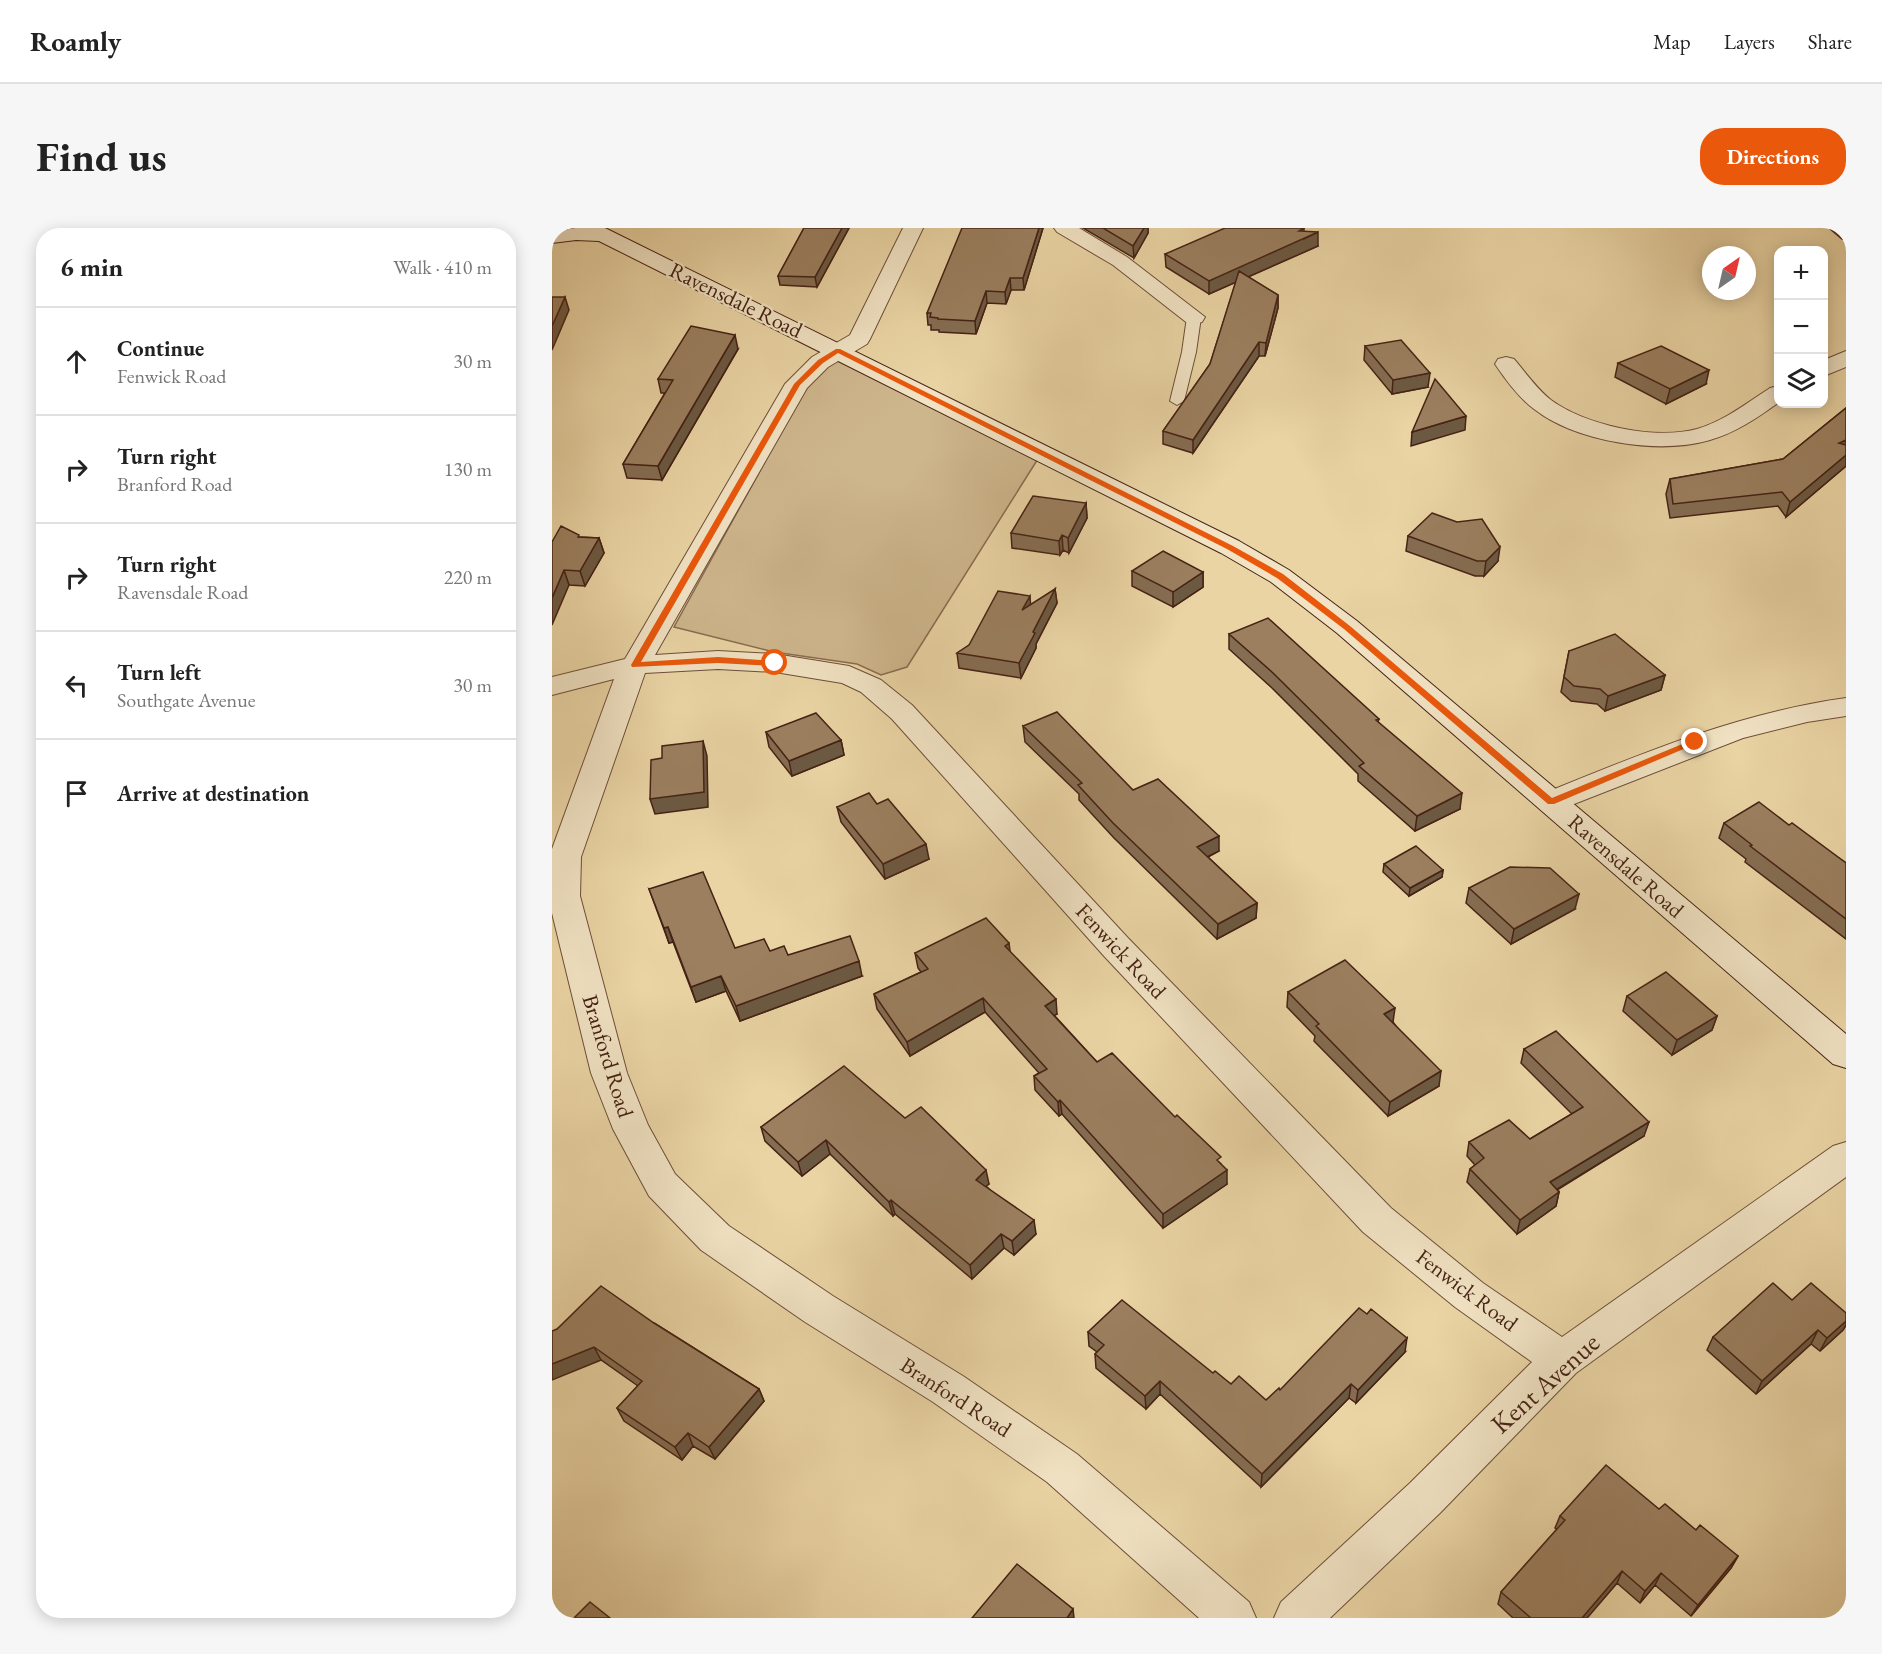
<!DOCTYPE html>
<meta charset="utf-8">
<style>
body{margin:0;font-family:"EB Garamond",serif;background:#f6f6f6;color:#222}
.controls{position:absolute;right:18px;top:18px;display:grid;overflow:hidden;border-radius:12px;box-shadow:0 3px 15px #0003}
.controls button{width:54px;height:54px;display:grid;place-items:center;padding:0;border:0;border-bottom:2px solid #e0e0e0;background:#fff;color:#222;font:30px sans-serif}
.compass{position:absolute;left:1150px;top:18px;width:54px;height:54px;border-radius:50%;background:#fff;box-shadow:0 3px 15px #0003;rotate:34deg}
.stop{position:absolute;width:18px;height:18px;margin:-14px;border:4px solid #ea580c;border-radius:50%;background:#fff}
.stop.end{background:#ea580c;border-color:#fff;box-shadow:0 2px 6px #0008}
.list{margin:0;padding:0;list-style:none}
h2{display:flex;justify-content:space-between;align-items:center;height:78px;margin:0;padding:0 24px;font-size:26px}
h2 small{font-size:20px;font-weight:400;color:#767676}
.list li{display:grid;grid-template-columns:39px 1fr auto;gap:18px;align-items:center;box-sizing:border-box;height:108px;padding:0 24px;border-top:2px solid #e0e0e0}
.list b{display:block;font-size:22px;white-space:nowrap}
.list p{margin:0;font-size:20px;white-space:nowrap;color:#767676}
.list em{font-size:20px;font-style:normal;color:#767676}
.icon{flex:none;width:33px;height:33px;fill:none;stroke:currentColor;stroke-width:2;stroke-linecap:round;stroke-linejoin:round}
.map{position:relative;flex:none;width:1294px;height:1390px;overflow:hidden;border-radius:24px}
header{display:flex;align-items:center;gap:36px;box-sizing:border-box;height:84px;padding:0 30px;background:#fff;border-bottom:2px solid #e0e0e0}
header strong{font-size:28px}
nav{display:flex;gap:33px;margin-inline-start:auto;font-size:21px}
.intro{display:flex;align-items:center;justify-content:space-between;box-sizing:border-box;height:144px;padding:0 36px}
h1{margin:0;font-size:42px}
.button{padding:15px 27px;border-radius:24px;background:#ea580c;color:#fff;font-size:21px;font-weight:700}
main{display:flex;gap:36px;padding:0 36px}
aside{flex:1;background:#fff;border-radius:24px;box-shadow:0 3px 15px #0003}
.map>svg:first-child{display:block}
</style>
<header>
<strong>Roamly</strong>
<nav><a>Map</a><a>Layers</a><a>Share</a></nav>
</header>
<div class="intro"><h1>Find us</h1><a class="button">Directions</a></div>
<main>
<aside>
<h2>6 min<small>Walk · 410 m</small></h2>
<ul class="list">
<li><svg class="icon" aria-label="ahead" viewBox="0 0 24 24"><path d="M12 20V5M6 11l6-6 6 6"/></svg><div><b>Continue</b><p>Fenwick Road</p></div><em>30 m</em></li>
<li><svg class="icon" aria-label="right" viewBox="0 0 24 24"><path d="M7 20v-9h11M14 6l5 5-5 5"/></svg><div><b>Turn right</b><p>Branford Road</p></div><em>130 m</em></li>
<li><svg class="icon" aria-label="right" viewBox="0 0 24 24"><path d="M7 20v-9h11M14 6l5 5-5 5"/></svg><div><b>Turn right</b><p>Ravensdale Road</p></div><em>220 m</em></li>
<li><svg class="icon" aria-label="left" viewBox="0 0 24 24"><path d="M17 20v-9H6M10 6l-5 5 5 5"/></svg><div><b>Turn left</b><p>Southgate Avenue</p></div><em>30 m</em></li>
<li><svg class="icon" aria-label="arrive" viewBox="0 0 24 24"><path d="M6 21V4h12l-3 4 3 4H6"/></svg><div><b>Arrive at destination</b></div></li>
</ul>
</aside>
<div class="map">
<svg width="1294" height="1390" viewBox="0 0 1294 1390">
<rect width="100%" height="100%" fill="#ead4a4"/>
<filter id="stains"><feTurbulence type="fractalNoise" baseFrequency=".00333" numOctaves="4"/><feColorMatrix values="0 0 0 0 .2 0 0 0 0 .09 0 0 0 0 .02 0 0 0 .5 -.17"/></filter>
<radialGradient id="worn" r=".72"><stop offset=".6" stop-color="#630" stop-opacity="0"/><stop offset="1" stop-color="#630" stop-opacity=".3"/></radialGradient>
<path fill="#ceb68c" stroke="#8a6c50" stroke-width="1.5" d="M286,123L489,226L355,439L329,447L305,436L222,424L122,399L268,134Z"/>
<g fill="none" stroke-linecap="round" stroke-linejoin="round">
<defs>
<path id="lane" d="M642,85L649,89L644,124L632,173L625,177L618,173L630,124L635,89Z"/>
<path id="street" d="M351,0H371L318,111L315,116L276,139L255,160L103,427L166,423L223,426L297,438L329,452L360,477L576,710L839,980L931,1055L1010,1109L1281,918L1294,914V949L1024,1145L888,1285L778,1390H722L729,1374L858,1255L980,1134L903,1079L811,1004L552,728L340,491L309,464L290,455L223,444L166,441L93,445L29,629L28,668L75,845L96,897L123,946L177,998L281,1068L411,1148L525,1226L697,1374L704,1390H647L495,1254L381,1174L253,1094L149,1022L97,968L61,901L39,845L0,685V621L62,451L0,467V449L73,431L233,156L260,129L298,107Z
M502,0H527L575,29L653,89L650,94L642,96L634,94L561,37L505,4Z
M1294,123V139L1272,148V132Z
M954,129L962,131C974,145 985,161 999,172C1035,198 1103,212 1145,201C1172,193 1195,175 1218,160L1226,158V175C1205,190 1183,205 1158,212C1107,227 1024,214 982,181C967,170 953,151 943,136L946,131Z
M1294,470V488L1255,494L1191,510L999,585L988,581L984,574L988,567C1088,526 1186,485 1294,470Z"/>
<path id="secondary" d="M23,0H53L59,3L687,313L737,342L805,393L1294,806V840L1281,836L785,405L719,354L669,325L47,13L24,12L0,15V3Z"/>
</defs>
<use href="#lane" stroke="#6e4e38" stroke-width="2"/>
<use href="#street" stroke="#6e4e38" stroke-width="2"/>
<use href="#secondary" stroke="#452214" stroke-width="2"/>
<use href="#lane" fill="#f1e3c4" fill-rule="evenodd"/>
<use href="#street" fill="#f1e3c4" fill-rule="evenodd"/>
<use href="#secondary" fill="#f1e3c4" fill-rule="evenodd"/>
</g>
<path fill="#856d52" stroke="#452214" stroke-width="1.5" d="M252,0H297L265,59L228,57L226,48Z
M491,0L472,62H459L454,76L435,75L424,106L387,104V102H379V97H376L375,85Z
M531,0H596V5L582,30Z
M1277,0H1294V12L1290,11Z
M752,4L766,18L696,49L726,67V80L713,128H707L641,225L611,216V203L658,136L684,54L657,66L614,39L613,26Z
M813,118L876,159L840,166L812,132Z
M186,121L110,252L75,250L71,236L113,165H109L106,151Z
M1066,135L1154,156L1114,176L1063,149Z
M1294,180V238L1234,289L1226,278L1118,290L1114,266L1118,251L1231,231Z
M534,275L535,290L517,325L511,322L508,327L460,320L459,305Z
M856,308L946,333L932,348H923L854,323Z
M27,309L47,310L52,325L33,358L17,357L0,314Z
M580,343L651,344V359L621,379L580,358Z
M503,361L505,375L484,416V420L469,450L407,440L405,425Z
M677,406L827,491L826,494L908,581L863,603L806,553V546L720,460L677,421Z
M1017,423L1113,447L1109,462L1053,483L1045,476L1019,473L1009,464Z
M471,498L581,562L667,623L656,629L705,675L704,690L665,711L562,610L527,572V566L473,514Z
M214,504L289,512L292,527L240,548L217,519Z
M325,576L377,631L333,651L289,594L285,579Z
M1172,595L1237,597L1294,635V711L1193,634L1194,631L1167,610Z
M832,636L891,642L890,649L857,668L831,644Z
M917,660L1023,681L959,716L914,675Z
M97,661L183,720L218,723L310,748L188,793L174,763L144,774L121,714L117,715Z
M458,724L505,786L502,787L545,834L669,936L675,956L611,1000L510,886L507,888L483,862L482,848L487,845L433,784L358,828L325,781L322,766L369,744L366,740L363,725Z
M736,764L841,794L887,858L836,888L762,813L763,808L735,779Z
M1075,768L1165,788L1160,802L1120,827L1071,783Z
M972,821L1092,908L1005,962L1007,964L1004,978L965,1006L915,954L918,941L923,937L915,928L917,914L978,911L1020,886L969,835Z
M353,890L437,956L434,958L484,1006L462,1027L452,1020L420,1051L343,986L341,988L278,926L250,948L213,913L209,899Z
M1240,1072L1294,1085V1097L1291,1102L1268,1123L1259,1116L1204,1166L1155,1122L1161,1109Z
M102,1095L207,1161L212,1173L163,1231L141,1218L130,1232L72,1193L65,1180L86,1158L49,1132L0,1103Z
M536,1104L661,1145L679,1156L714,1172L728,1162L853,1124L804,1175L797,1170L709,1259L608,1166L594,1181L544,1140L543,1126L545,1124L537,1118Z
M1107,1281L1144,1302L1186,1328L1179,1340L1139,1388L1103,1357L1088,1375L1065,1355L1035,1390H961L946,1376L949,1364L1005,1301L1003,1300L1008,1288Z"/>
<path fill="#6c5942" stroke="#452214" stroke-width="1.5" d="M290,0H297L265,59L263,49Z
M487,0H491L472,62L471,50Z
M592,0H596V5L582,30L581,18Z
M752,0V11L766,4V18L657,66V53Z
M458,50L459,62L454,76L453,64Z
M434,63L435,75L424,106L423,93Z
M726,67V80L713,128L714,115Z
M13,69L17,82L0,122V98Z
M183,107L186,121L110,252L106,238Z
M707,114V128L641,225V212Z
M1157,142L1154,156L1114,176L1118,161Z
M878,145L876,159L840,166L841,152Z
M914,188L913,202L859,218L860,204Z
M1294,212V224L1287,215Z
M1294,227V238L1234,289L1238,274Z
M534,275L535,290L517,325L516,310Z
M510,307L511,322L508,327L507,313Z
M47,310L52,325L33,358L28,343Z
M948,319L946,333L932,348L934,333Z
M12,342L17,357L0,397V370Z
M651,344V359L621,379V364Z
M503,361L505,375L484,416V420L469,450L467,435L481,404Z
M478,368L479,383L470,382Z
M1113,447L1109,462L1053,483L1056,468Z
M289,512L292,527L240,548L237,533Z
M151,513L155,528L156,579L103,586L98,571Z
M910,565L908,581L863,603L865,588Z
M667,608V623L645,634V619Z
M374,616L377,631L333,651L331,636Z
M891,642L890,649L857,668L858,660Z
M1027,666L1023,681L959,716L962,701Z
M705,675L704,690L665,711L666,696Z
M116,699L121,714L117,715L112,700Z
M457,715L459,730L453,718Z
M307,733L310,748L188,793L184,778Z
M169,748L174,763L144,774L139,759Z
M431,770L433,784L358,828L355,814Z
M504,771L505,786L494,792L493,778Z
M843,780L841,794L830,801L832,786Z
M1165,788L1160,802L1120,827L1125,812Z
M889,843L887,858L836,888L838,874Z
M508,872L510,886L507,888L506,874Z
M1097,894L1092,908L994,968L998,954Z
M274,912L278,926L250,948L246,934Z
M434,942L437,956L426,965L424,952Z
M675,942V956L611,1000V986Z
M1007,964L1004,978L965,1006L968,992Z
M339,972L343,986L341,988L337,974Z
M482,992L484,1006L462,1027L460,1013Z
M449,1006L452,1020L420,1051L418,1037Z
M1294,1093V1097L1291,1102L1268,1123L1275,1110Z
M1266,1102L1259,1116L1204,1166L1210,1153Z
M855,1110L853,1124L804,1175L806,1162Z
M42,1119L49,1132L0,1152V1136Z
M608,1153V1166L594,1181L593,1168Z
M799,1156L797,1170L709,1259L710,1246Z
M207,1161L212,1173L163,1231L157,1219Z
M136,1205L141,1218L130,1232L123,1219Z
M1186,1328L1179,1340L1139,1388L1146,1377Z
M1070,1343L1065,1355L1035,1390H1030Z
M1109,1345L1103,1357L1088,1375L1093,1363Z
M521,1381L522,1390H515Z"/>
<path fill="#9b7f5f" stroke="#452214" stroke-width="1.5" d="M252,0H290L263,49L226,48Z
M410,0H487L471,50H458L453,64L434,63L423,93L386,91V90L378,89L379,85H375Z
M551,0H592L581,18Z
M673,0H752L747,3L766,4L657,53L613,26Z
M687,43L726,67L714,115L707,114L641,212L611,203L658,136Z
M0,69H13L0,98Z
M139,98L183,107L106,238L71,236L121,152L106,151Z
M849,112L878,145L841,152L813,118Z
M1109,118L1157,142L1118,161L1066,135Z
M883,151L914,188L860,204Z
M1294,180V212L1287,215L1294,217V227L1238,274L1230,264L1121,276L1118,251L1231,231Z
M481,268L534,275L516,310L510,307L507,313L459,305Z
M880,285L905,294L930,291L948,319L934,333H925L856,308Z
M9,298L27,307L26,309L47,310L28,343L12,342L0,370V314Z
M611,323L651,344L621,364L580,343Z
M503,361L481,404L483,405L467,435L405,425L417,417L446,363L478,368L470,382Z
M716,390L827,491L824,492L910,565L865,588L807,538L812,535L721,445L677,406Z
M1063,406L1113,447L1056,468L1048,461L1022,458L1012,449L1017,423Z
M505,484L581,562L606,551L667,608L645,619L705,675L666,696L561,595L526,557L530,555L471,498Z
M264,485L289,512L237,533L214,504Z
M151,513L152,564L98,571L99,532L110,530V518Z
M317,565L325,576L336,571L374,616L331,636L285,579Z
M1207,574L1237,597L1240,595L1294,635V691L1198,618L1200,617L1172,595Z
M864,618L891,642L858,660L832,636Z
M958,639L998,640L1027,666L962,701L917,660Z
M151,644L183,720L212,711L218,723L232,718L236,727L298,708L307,733L184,778L169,748L139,759L116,699L112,700L97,661Z
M434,690L457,715L453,718L504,771L493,778L545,834L560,825L623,889L625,887L669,929L665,932L675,942L611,986L508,872L506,874L482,848L495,841L431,770L355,814L322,766L376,741L363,725Z
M793,732L843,780L832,786L889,843L838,874L764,798L767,796L736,764Z
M1114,744L1165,788L1125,812L1075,768Z
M1004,803L1097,894L998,954L1007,964L968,992L918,941L932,930L917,914L957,892L978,911L1031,879L972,821Z
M292,838L353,890L369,879L434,942L424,952L482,992L460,1013L449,1006L418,1037L339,972L337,974L274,912L246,934L209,899Z
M1221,1055L1240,1072L1259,1055L1294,1085V1093L1275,1110L1266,1102L1210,1153L1161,1109Z
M49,1058L102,1095L207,1161L157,1219L136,1205L123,1219L65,1180L90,1153L42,1119L0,1136V1103L5,1101Z
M570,1072L661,1145L663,1143L679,1156L687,1148L714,1172L727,1160L728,1162L807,1080L815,1086L819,1081L855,1110L806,1162L799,1156L710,1246L608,1153L593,1168L543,1126L552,1117L536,1104Z
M1054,1237L1107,1281L1113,1276L1144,1302L1148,1297L1186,1328L1146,1377L1109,1345L1093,1363L1070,1343L1030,1390H979L949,1364L1013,1292L1008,1288Z
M465,1336L521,1381L515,1390H420Z
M38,1374L58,1390H22Z"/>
<path fill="#ea580c" d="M284,121H288L681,318L731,346L798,398L1000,570L1140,512L1148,514L1002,576H996L792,401L725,350L675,321L286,125L271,135L248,157L89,434L166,429L223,433L227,435L223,438L166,435L80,439L79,437L242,156L266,132Z"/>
<g text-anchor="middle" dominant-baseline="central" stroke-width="4.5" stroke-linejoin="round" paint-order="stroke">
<g font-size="22" fill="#452214" stroke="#f1e3c4">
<text transform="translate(184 72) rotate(26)">Ravensdale Road</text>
<text transform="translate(1074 638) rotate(41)">Ravensdale Road</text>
<text transform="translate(569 723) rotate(47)">Fenwick Road</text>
<text transform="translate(56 828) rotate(73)">Branford Road</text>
<text transform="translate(915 1062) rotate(37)">Fenwick Road</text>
<text transform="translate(404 1169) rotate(33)">Branford Road</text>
</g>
<g font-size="27" fill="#452214" stroke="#f1e3c4">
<text transform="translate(993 1155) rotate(-42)">Kent Avenue</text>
</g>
</g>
<rect width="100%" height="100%" filter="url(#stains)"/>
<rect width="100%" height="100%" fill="url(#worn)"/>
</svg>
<div class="controls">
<button>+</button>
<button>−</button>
<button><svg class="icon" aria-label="layers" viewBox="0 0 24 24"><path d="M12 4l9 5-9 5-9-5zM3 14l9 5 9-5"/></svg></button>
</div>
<svg class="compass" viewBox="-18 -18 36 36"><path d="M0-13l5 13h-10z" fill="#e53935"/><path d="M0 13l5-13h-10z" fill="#767676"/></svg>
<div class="stop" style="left:223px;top:435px"></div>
<div class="stop end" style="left:1143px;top:514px"></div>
</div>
</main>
